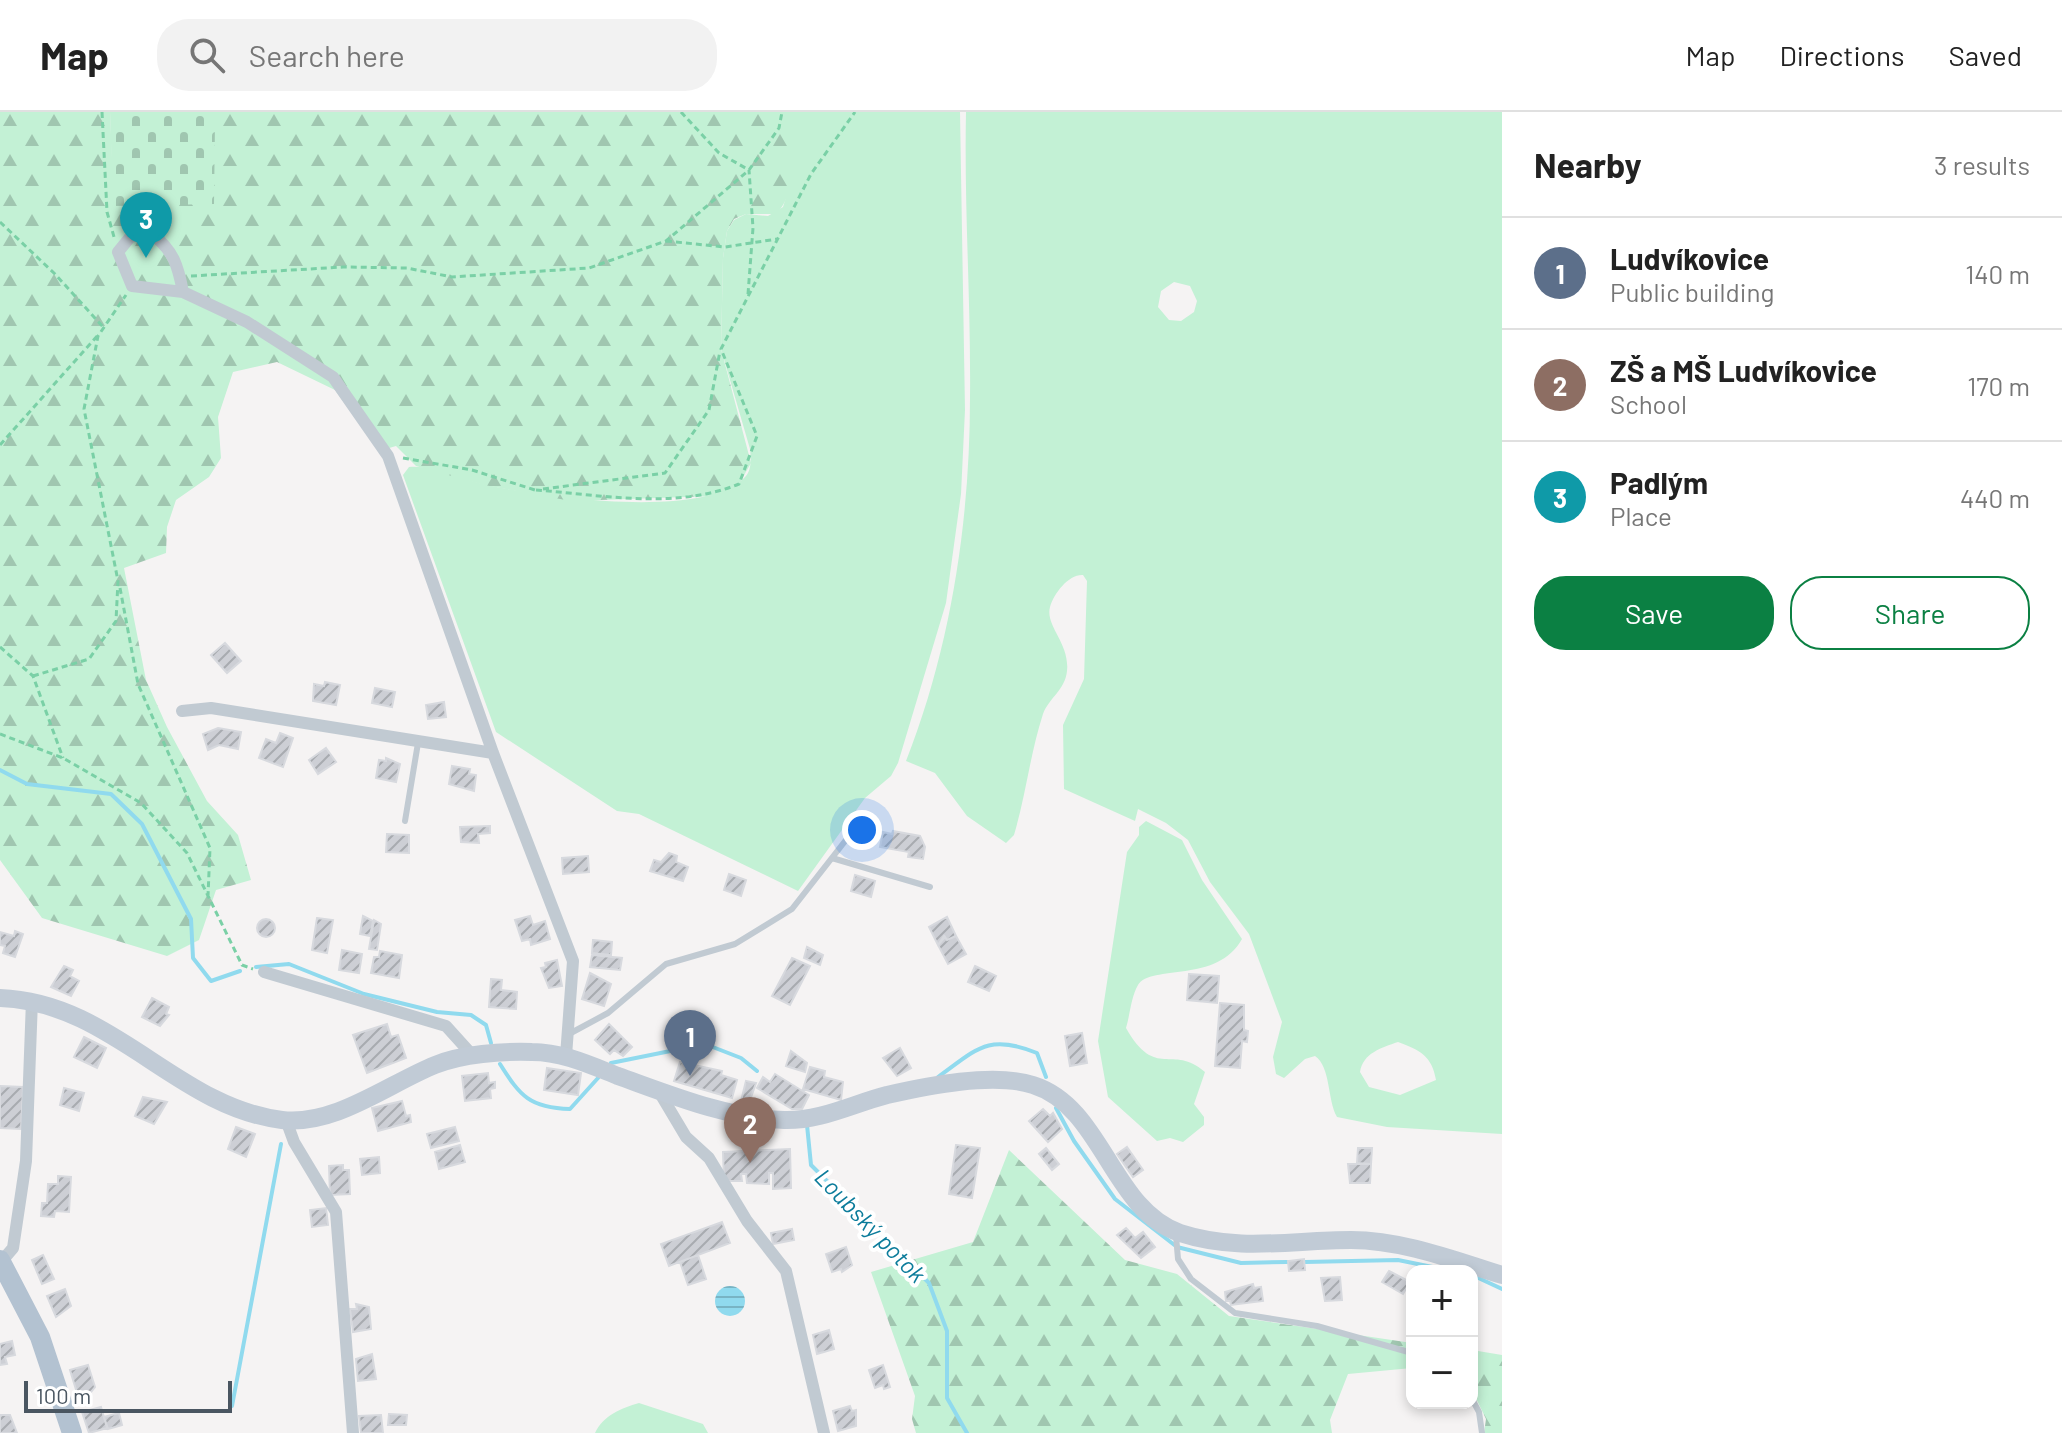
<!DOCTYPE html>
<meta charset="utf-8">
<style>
body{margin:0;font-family:Barlow,sans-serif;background:#f2f2f2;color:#222}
.controls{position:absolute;right:24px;bottom:24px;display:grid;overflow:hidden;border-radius:16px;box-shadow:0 4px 12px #0003}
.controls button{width:72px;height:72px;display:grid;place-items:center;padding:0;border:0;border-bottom:2px solid #e0e0e0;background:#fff;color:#222;font:40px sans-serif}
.scale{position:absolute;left:24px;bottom:20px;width:208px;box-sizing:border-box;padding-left:8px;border:4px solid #4a5661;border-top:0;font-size:22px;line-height:28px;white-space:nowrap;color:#4a5661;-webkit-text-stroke:6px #fff;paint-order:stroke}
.you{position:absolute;left:862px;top:718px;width:28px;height:28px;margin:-20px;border:6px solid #fff;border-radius:50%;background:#1a73e8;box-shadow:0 0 0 12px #1a73e833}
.badge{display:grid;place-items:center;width:52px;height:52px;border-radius:50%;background:#0b8043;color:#fff;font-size:26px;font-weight:700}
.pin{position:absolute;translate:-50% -66px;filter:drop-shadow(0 2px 4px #0008)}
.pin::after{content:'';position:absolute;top:42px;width:28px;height:24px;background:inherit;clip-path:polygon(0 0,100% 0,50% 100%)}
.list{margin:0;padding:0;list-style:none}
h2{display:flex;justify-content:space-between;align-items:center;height:104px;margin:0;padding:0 32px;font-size:34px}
h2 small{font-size:26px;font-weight:400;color:#767676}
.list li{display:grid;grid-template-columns:52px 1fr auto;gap:24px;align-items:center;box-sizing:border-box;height:112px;padding:0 32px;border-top:2px solid #e0e0e0}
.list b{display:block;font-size:30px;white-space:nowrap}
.list p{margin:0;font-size:26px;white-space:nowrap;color:#767676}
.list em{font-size:26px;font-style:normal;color:#767676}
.actions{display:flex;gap:16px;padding:24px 32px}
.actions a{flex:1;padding:18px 0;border:2px solid #0b8043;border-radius:32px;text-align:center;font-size:28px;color:#0b8043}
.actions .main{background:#0b8043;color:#fff}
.icon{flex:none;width:44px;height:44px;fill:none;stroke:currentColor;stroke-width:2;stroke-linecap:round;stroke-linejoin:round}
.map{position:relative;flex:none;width:1502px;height:1321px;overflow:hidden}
header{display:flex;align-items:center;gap:48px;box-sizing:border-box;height:112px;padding:0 40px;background:#fff;border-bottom:2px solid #e0e0e0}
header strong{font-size:38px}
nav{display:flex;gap:44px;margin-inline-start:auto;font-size:28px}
.search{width:560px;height:72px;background:#f2f2f2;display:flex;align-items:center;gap:20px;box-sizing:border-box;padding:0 28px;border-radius:32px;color:#767676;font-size:30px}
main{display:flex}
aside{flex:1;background:#fff}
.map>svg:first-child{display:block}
</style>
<header>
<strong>Map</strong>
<div class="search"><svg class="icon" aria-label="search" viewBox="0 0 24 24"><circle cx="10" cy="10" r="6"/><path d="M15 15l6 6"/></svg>Search here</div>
<nav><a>Map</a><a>Directions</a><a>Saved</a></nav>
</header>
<main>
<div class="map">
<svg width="1502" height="1321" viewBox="0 0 1502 1321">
<defs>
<pattern id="forest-firs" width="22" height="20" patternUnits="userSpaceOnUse" patternTransform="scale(2)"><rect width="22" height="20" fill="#c3f1d5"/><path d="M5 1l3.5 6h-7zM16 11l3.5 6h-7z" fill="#a0c6b0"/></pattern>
<pattern id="cemetery-stones" width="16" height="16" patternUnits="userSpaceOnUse" patternTransform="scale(2)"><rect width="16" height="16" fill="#c3f1d5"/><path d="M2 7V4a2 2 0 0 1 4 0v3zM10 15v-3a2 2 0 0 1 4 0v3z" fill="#a0c6b0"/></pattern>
<pattern id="water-rules" width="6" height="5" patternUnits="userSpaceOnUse" patternTransform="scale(2)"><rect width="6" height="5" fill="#90daee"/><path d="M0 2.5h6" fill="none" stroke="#78b4c4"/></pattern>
<pattern id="building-hatch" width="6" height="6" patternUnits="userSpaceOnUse" patternTransform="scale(2)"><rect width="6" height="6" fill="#cdcfd5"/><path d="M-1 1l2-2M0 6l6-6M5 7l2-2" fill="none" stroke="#a8abb0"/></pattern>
</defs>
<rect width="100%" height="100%" fill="#f5f3f3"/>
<path fill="#c3f1d5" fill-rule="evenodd" d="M791,0H960L965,298L961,382L946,491L898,651L891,664L865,686L798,779L639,702L617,699L496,620L403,363L409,355C436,353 461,368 487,373C543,385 701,408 744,366C752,359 751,347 750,337L721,237L723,146L727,119L734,108L746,102L768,104L783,95L790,72Z
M966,0H1502V1022L1387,1015L1337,1005C1327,987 1331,955 1315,944L1305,947L1284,966L1276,962L1273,945L1282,910L1249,822L1210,770L1188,728L1166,711L1138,697L1135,709L1064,677L1063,613L1084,567L1087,469L1083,463C1069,462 1054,481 1050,495C1045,514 1070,531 1067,559C1065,578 1049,586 1043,602C1030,642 1026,683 1014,723L1006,731L967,704L935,661L906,649C951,535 970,408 970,286C971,190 964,95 966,0ZM1174,170L1190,174L1197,189L1194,200L1181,209L1169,208L1158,195L1161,179ZM1398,930C1420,938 1432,944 1436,968L1400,983L1369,975L1360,960C1363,941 1381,936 1398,930Z
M1146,709L1182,728L1202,768L1242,827C1217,872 1151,852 1138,873C1131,885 1130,903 1126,916C1156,969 1172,931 1205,960L1194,992L1204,1005V1013L1183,1030L1170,1026L1157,1029L1108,985L1098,929L1127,740L1139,723V715Z
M639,1291L703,1312L708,1321H595C603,1304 621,1296 639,1291Z"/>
<path fill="url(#forest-firs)" d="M0,0H110L114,91H214L204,0H791C793,30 799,80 776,102H746L734,107L727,119L723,146L721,237L751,351L739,372L716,384L571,389L484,373L416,354L396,334L379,339L335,278L277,250L233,260L218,305L221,346L209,365L176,388L167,415L166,441L124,456L146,568L167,615L207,689L238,723L251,768L216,778L199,828L167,844L42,806L0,748Z
M1009,1038L1125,1148L1177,1162L1229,1204L1412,1231V1256L1348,1262L1330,1308L1332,1321H916L912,1307L915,1284L871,1160L973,1130Z
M1472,1238L1502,1243V1321H1484L1486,1307L1472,1278Z"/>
<path fill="url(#cemetery-stones)" d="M110,0H210V10H215L214,92L113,94Z"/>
<path fill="url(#water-rules)" d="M715 1189a15 15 0 1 1 30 0a15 15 0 1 1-30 0Z"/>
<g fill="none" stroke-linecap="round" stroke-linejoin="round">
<path stroke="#90daee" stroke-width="4" d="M0,658L27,672L111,682L142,712L191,807L193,846L211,869L240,859
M256,855L289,852L364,882L437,900L471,903L486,913L491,931
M611,951L705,932L741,946L757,959
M500,952C520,984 530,996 570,997L598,966
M938,965C977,937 988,921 1037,941L1046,965
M1056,996L1074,1029L1115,1087L1177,1135L1241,1151L1287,1150
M807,1013L811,1053L929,1171L947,1219V1286L967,1321
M1305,1150L1398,1148L1452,1159
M1472,1163L1502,1177
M232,1294L281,1032"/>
</g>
<path fill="url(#building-hatch)" stroke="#d7d9de" stroke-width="2" d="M225,531L241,549L227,561L211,543Z
M325,570L340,573L336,593L313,589L314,572L324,574Z
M375,576L395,580L392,595L372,591Z
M444,590L446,605L428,607L426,593Z
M218,616L241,620L238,637L219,633L208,638L203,622Z
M280,621L293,626L283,655L259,646L266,627L276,631Z
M326,636L336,650L318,662L309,648Z
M386,646L400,652L396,670L376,666L379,648L386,649Z
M452,654L470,657L469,662L476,663L474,679L449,672Z
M490,714V721L478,722L479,731L461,730L460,715Z
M893,719L920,724L925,735L923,747L908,745L909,740L880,735L883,720L892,722Z
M387,722L409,723V741L386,740Z
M669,741L677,744L676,750L688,755L683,769L650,759L654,748L661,750Z
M588,744L589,760L563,762L562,746Z
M729,762L746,768L741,784L724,778Z
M855,763L875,769L871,785L851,779Z
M363,804L373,809L370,824L360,822Z
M530,804L533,813L545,809L550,827L531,833L530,827L522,829L515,808Z
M947,805L956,824L947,828L944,824L938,833L929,815Z
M317,806L333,808L327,841L312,838Z
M257 816a9 9 0 1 1 18 0a9 9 0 1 1-18 0Z
M374,808L381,812L377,838L369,837Z
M15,819L23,822L15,845L3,841L5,834L0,833V820L14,824Z
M956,824L966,842L948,852L938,833L945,825L947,828Z
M593,828L612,830L611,843L592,841Z
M807,835L823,843L820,853L804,846Z
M342,838L362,842L359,861L339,858Z
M380,839L402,843L399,866L371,861L374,845H379Z
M592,843L622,846L620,858L590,855Z
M792,846L810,854L790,893L772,884Z
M557,848L562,874L549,876L541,856L546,855L545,851Z
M64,854L73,858L70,864L79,869L71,884L51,875Z
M975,854L996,864L989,879L968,870Z
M590,861L611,872L604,894L582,887Z
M1189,862L1219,864L1217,891L1187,888Z
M491,867L502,868L501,878L517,880L516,897L489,895Z
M152,886L169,895L166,902L169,903L160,914L142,905Z
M1220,891L1244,893V918L1248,919L1247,930L1242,929L1240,956L1215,954Z
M387,912L391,925L398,923L406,946L367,961L353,923Z
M609,912L632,935L623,944L614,938L610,942L595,928Z
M1082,921L1087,951L1070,954L1065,924Z
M84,925L106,936L97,956L74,945Z
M900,936L911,956L897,964L883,946Z
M791,939L807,951L805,960L786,954Z
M680,950L722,959L721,963L737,968L732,986L674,969Z
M810,955L825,959L824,965L843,970L841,988L803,977Z
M547,956L581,961L578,983L544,978Z
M488,961L489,971L495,970V976L490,977L491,986L465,989L462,964Z
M775,962L809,983L802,997H792L757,976L763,965L770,970Z
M746,969L756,971L749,991L741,989Z
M0,974L23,975L21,1017L0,1016Z
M64,976L84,981L79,999L60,993Z
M143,985L167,990L154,1012L135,1004Z
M402,989L406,1004L410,1003L411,1010L378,1019L372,996Z
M1043,997L1050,1004L1053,1001L1062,1017L1048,1030L1029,1009Z
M236,1015L255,1022L246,1045L228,1037Z
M455,1015L459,1029L431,1036L427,1022Z
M460,1033L465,1050L439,1057L435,1040Z
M956,1033L980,1036L972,1086L949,1082Z
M1127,1035L1143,1058L1133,1065L1117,1042Z
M1046,1036L1059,1052L1052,1058L1039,1042Z
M1358,1036H1372L1371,1052L1357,1051Z
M790,1037L791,1076L773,1077V1061H769V1072L747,1071L746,1062H741L742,1069H724L723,1040Z
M379,1045L380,1061L362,1063L360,1047Z
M1348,1052H1371L1370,1071H1350Z
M343,1053V1058H349L350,1082L330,1083L329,1054Z
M58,1064L71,1065L69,1100L55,1099L54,1105L41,1104L42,1091H47L48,1072H58Z
M326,1096L328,1113L312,1115L310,1098Z
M722,1110L730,1131L669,1154L661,1132Z
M1126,1116L1135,1126L1143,1120L1155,1135L1141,1146L1117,1123Z
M792,1117L794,1128L773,1132L771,1121Z
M846,1135L852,1153L842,1160L841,1157L832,1160L826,1142Z
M43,1143L54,1167L42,1172L32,1148Z
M698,1143L706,1167L688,1173L680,1150Z
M1304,1147L1305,1158L1289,1159L1288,1149Z
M1389,1159L1410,1170L1403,1182L1382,1170Z
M1340,1165L1342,1188L1325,1189L1321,1166Z
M1253,1172L1254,1176L1261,1175L1263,1189L1231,1193L1230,1189H1226L1225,1180Z
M65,1177L71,1194L56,1205L47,1184Z
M356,1192L369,1195L371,1217L353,1220L350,1197H357Z
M829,1218L834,1237L817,1242L813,1223Z
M12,1229L15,1243L5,1245L7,1252L0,1253V1232Z
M372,1242L376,1267L358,1269L356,1247Z
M88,1253L95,1275L91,1280L77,1281L70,1258Z
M883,1253L890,1275L884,1277L883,1273L875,1276L869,1258Z
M850,1294L852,1299L856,1298V1314L838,1319L833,1299Z
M101,1295L107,1316L89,1321L82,1300Z
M119,1301L122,1313L108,1317L104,1305Z
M389,1302L407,1303L406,1313H388Z
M0,1303H10L17,1321H0Z
M381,1303L383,1321H361L359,1304Z"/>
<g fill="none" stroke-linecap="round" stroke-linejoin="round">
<path stroke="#7ad0a6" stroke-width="3" stroke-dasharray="6 4" stroke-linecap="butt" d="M102,0L107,100L114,125
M681,0L719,41L749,58L779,16L782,0
M0,110L55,162L104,216
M666,129L725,135L777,127
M191,164L343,155L407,156L452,165L589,156L666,129L749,58
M748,182L753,116L749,58
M0,333L99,222
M403,346L472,358L535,378
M543,377L665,361L709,298L720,239
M536,378C603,383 675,398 739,372L757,324L721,237L811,62L855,0
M120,476L138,572L210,736L208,784
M0,535L33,564L63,646
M33,564L89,547L116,509L118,469L84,297L98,224L126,183
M0,622L63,646L141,691L187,741L242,853L253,857"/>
<path stroke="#c1cad2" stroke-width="6" d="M405,709L418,631
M832,746L930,775
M569,922L608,901L666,852L735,832L792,797L860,710
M1176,1124L1178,1147L1191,1167L1235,1201L1317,1214L1412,1241
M1472,1287L1479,1300L1482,1321"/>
<path stroke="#c1cad2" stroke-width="12" d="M183,180C178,154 174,139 152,122L131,124L118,140L132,174L183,180L247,210L333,265L388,344L493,641L573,849L566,944
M182,599L211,596L493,641
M264,860L446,914L474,945
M658,978L686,1025L709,1046L747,1109L786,1159L824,1321
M286,1008L294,1030L336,1100L353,1321
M1,1150L13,1136L26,1049L32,888"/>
<path stroke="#c1cbd6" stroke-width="18" d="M0,886C113,890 176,995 282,1008C335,1014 388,972 435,953C462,942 502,939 532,940C562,940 590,953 618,964C671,983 727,1006 784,1008C821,1009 852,992 887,983C927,974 993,960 1033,973C1103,995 1111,1097 1180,1121C1238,1140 1292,1128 1351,1128C1402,1128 1454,1148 1502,1163"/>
<path stroke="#b3c2d1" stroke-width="20" d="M0,1148L40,1225L72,1321"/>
</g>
<g text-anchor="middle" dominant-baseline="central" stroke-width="8" stroke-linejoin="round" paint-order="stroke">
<g font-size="24" font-style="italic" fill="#0c7c9b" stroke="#fff">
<text transform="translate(871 1113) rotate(46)">Loubský potok</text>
</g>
</g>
</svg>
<div class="controls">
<button>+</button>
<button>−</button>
</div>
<div class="scale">100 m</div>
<div class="you"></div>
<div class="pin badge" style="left:690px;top:964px;background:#5c6f8a">1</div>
<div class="pin badge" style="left:750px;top:1051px;background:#8d6e63">2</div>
<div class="pin badge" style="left:146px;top:146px;background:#0f9aa8">3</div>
</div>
<aside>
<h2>Nearby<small>3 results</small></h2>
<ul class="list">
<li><span class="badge" style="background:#5c6f8a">1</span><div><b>Ludvíkovice</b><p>Public building</p></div><em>140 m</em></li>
<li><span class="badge" style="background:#8d6e63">2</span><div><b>ZŠ a MŠ Ludvíkovice</b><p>School</p></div><em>170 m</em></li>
<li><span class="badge" style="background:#0f9aa8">3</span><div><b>Padlým</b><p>Place</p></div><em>440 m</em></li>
</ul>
<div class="actions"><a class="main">Save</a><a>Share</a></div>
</aside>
</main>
